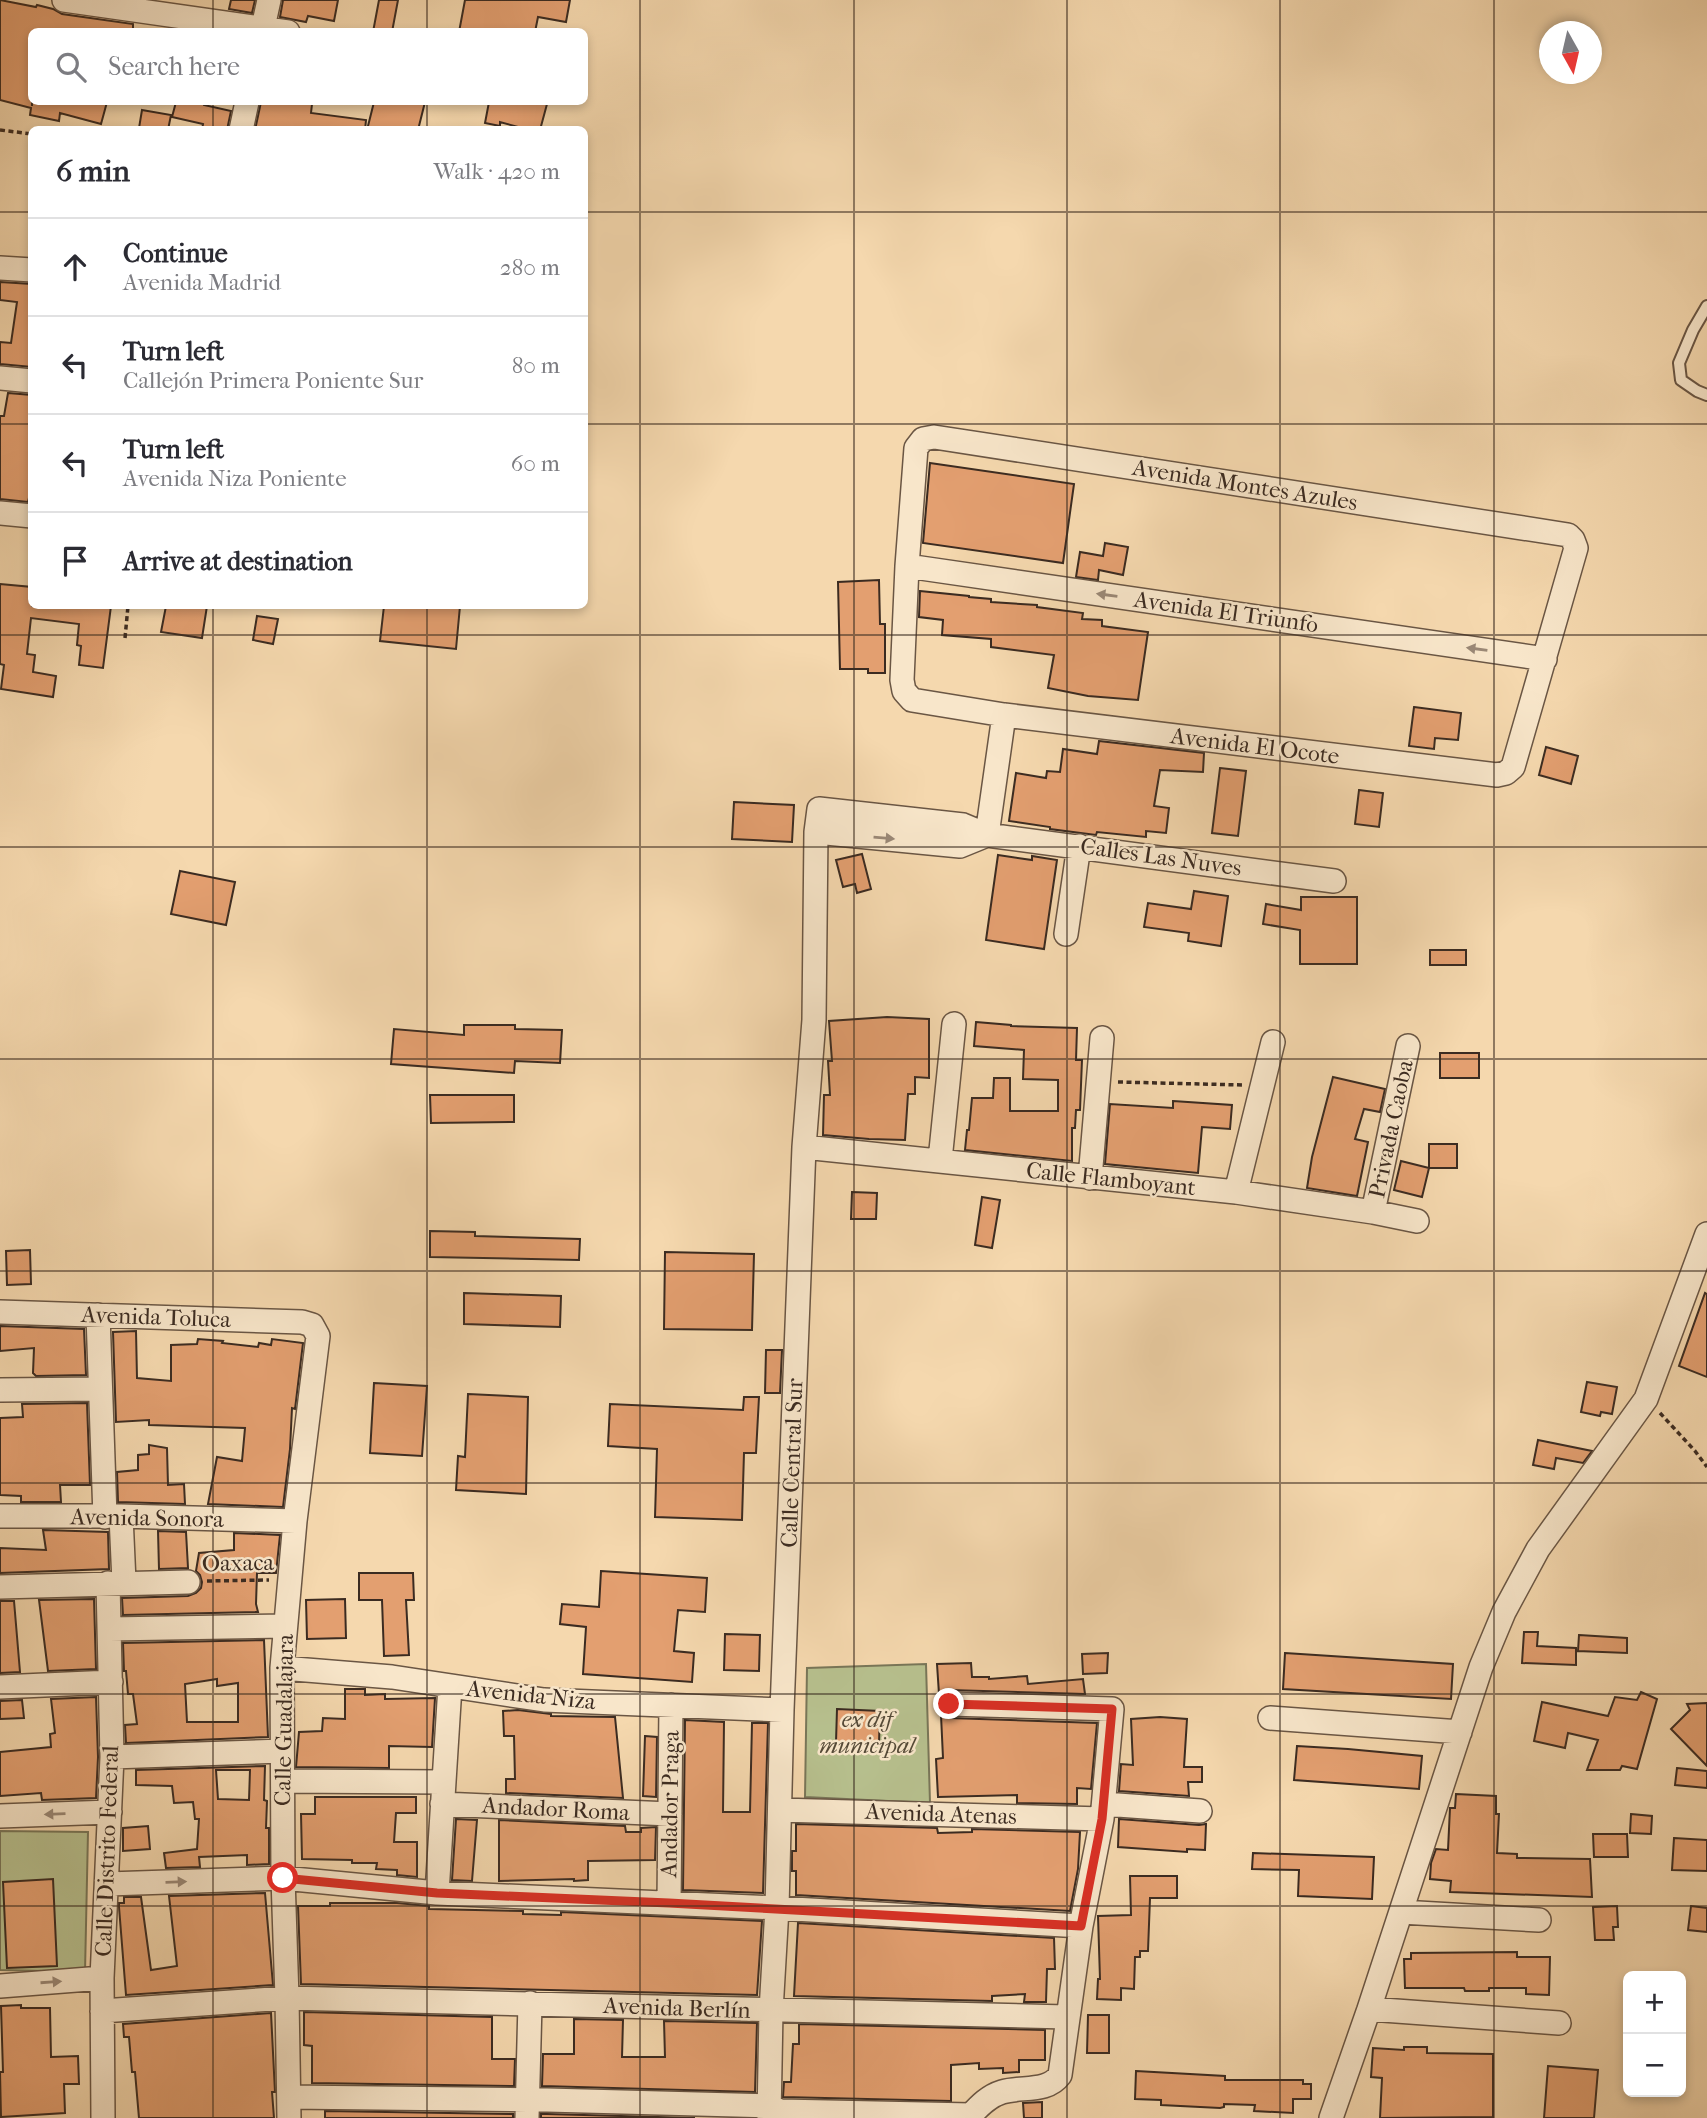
<!DOCTYPE html>
<meta charset="utf-8">
<style>
body{margin:0;font-family:"IM FELL French Canon",serif;background:#f2f2f3;color:#2b2b33}
.controls{position:absolute;right:21px;bottom:21px;display:grid;overflow:hidden;border-radius:10px;box-shadow:0 4px 10px #0003}
.controls button{width:63px;height:63px;display:grid;place-items:center;padding:0;border:0;border-bottom:2px solid #e1e1e2;background:#fff;color:#2b2b33;font:35px sans-serif}
.compass{position:absolute;left:1539px;top:21px;width:63px;height:63px;border-radius:50%;background:#fff;box-shadow:0 4px 10px #0003;rotate:172deg}
.stop{position:absolute;width:21px;height:21px;margin:-16px;border:5px solid #d93025;border-radius:50%;background:#fff}
.stop.end{background:#d93025;border-color:#fff;box-shadow:0 2px 7px #0008}
.list{margin:0;padding:0;list-style:none}
h2{display:flex;justify-content:space-between;align-items:center;height:91px;margin:0;padding:0 28px;font-size:30px}
h2 small{font-size:23px;font-weight:400;color:#7c7c81}
.list li{display:grid;grid-template-columns:46px 1fr auto;gap:21px;align-items:center;box-sizing:border-box;height:98px;padding:0 28px;border-top:2px solid #e1e1e2}
.list b{display:block;font-size:26px;white-space:nowrap}
.list p{margin:0;font-size:23px;white-space:nowrap;color:#7c7c81}
.list em{font-size:23px;font-style:normal;color:#7c7c81}
.icon{flex:none;width:38px;height:38px;fill:none;stroke:currentColor;stroke-width:2;stroke-linecap:round;stroke-linejoin:round}
.map{position:relative;flex:none;width:1707px;height:2118px;overflow:hidden}
.search{position:absolute;background:#fff;box-shadow:0 4px 10px #0003;left:28px;top:28px;width:560px;height:77px;display:flex;align-items:center;gap:18px;box-sizing:border-box;padding:0 24px;border-radius:10px;color:#7c7c81;font-size:26px}
.panel{position:absolute;background:#fff;box-shadow:0 4px 10px #0003;left:28px;top:126px;width:560px;height:483px;border-radius:10px}
.map>svg:first-child{display:block}
</style>
<div class="map">
<svg width="1707" height="2118" viewBox="0 0 1707 2118">
<rect width="100%" height="100%" fill="#f5d8ae"/>
<filter id="stains"><feTurbulence type="fractalNoise" baseFrequency=".00286" numOctaves="4"/><feColorMatrix values="0 0 0 0 .2 0 0 0 0 .09 0 0 0 0 .02 0 0 0 .5 -.17"/></filter>
<radialGradient id="worn" r=".72"><stop offset=".6" stop-color="#630" stop-opacity="0"/><stop offset="1" stop-color="#630" stop-opacity=".3"/></radialGradient>
<path fill="#b7c08e" stroke="#797658" stroke-width="2" d="M926,1664L930,1803L805,1797L807,1668Z
M0,1831L88,1832L85,1972L0,1970Z"/>
<path fill="#e39f70" stroke="#3b2b21" stroke-width="2" fill-rule="evenodd" d="M0,0L36,7L37,5L53,9L62,14L133,24V32H32V106V102H107L101,124L60,113L59,121L30,115L31,108L0,100Z
M231,0H255L252,13L229,9Z
M283,0H338L334,21L308,16L306,22L280,17Z
M379,0H398L392,32H373Z
M465,0H570L566,22L538,17L535,32H459Z
M176,102H204V105L231,111L227,130H202L203,124L172,117Z
M261,102H298L312,104L311,113L366,120L365,130H255Z
M374,102H425L418,130H367Z
M489,102H537L547,104L540,130H529L500,122V126L485,123Z
M142,110L171,115L168,130L139,128Z
M0,282L32,284V367L0,364V342L11,343L17,302L0,300Z
M8,393L32,395V485L28,502L0,499V416H4Z
M930,463L1074,484L1063,563L923,543Z
M1105,543L1128,547L1123,575L1099,570L1098,580L1076,577L1080,552L1103,556Z
M879,580L880,624H885V673H868V669H840L838,582Z
M0,584L32,587V606H111L103,668L79,665L81,646L77,645L79,624L31,618L27,654L35,655L33,672L56,676L53,697L1,689L4,665L0,664Z
M920,591L969,596V597L991,599V602L1037,605V607L1083,613L1082,619L1102,620V626L1148,632L1138,700L1088,696L1048,688L1054,655L991,647V639L942,635L943,620L919,617Z
M166,606H207L202,638L161,632Z
M384,606H460L456,649L380,641Z
M257,616L278,619L273,644L253,640Z
M1414,707L1461,713L1458,740L1435,738L1434,749L1409,746Z
M1099,741L1204,753L1203,772L1160,770L1154,806L1169,808L1166,833L1146,831V837L1097,832L1096,835L1050,829V827L1009,821L1016,773L1046,778L1047,771L1060,772L1063,749L1097,754Z
M1546,747L1578,756L1571,784L1539,775Z
M1220,768L1246,771L1238,836L1212,833Z
M1359,790L1383,793L1379,827L1355,824Z
M734,802L794,805L792,842L732,839Z
M862,854L871,889L857,893L855,884L843,887L836,860Z
M998,855L1032,860V856L1057,860L1044,949L986,940Z
M180,871L235,882L226,925L171,914Z
M1194,891L1228,896L1221,946L1188,941L1189,933L1144,927L1148,903L1191,909Z
M1301,897H1357V964H1300V930L1263,924L1266,904L1301,910Z
M1430,950H1466V965H1430Z
M887,1017L929,1019V1078L915,1077V1094H908L905,1140L869,1139L823,1135L824,1095H830L828,1061H832L829,1021Z
M976,1022L1011,1025V1026L1077,1028L1076,1060H1082L1080,1110H1076L1075,1128H1072V1161L965,1150L967,1130H969L972,1098H993L994,1078H1010V1111H1058V1080L1023,1079L1024,1050L974,1046Z
M464,1025H515V1029L562,1030L560,1063L515,1061L514,1073L391,1064L394,1029L464,1035Z
M1440,1053H1479V1078H1440Z
M1333,1077L1385,1089L1380,1112L1364,1109L1355,1139L1368,1142L1357,1196L1307,1188L1312,1157Z
M430,1095H514V1122L431,1123Z
M1173,1101L1232,1105L1230,1129L1202,1127L1198,1173L1105,1164L1110,1104L1173,1108Z
M1429,1144H1457V1168H1429Z
M1401,1161L1429,1168L1422,1197L1394,1190Z
M852,1192L877,1193L876,1219H851Z
M982,1197L1000,1200L992,1248L975,1245Z
M430,1231L475,1232V1236L580,1239L579,1260L430,1257Z
M30,1250L31,1284L7,1285L6,1251Z
M665,1252L754,1254L752,1330L664,1329Z
M464,1293L561,1296L560,1327L464,1324Z
M1705,1293L1707,1294V1377L1679,1366Z
M0,1326L84,1329L86,1375L36,1376L33,1373L34,1348L0,1351Z
M136,1331L137,1378L171,1381V1345L197,1344L198,1339L223,1341L222,1343L258,1347L259,1343L271,1345L272,1339L303,1343L295,1409L292,1408L290,1449L283,1507L208,1504L217,1457L242,1461L245,1428L149,1425V1420L116,1422L113,1332Z
M766,1350H782L780,1393H765Z
M1587,1382L1617,1387L1612,1414L1601,1412L1600,1416L1581,1412Z
M374,1383L427,1386L422,1456L370,1453Z
M468,1394L528,1397L526,1494L456,1490L458,1456L465,1457Z
M744,1397H759L756,1453H744L742,1520L655,1517L657,1449L608,1446L610,1404L743,1410Z
M87,1403L90,1485H60L61,1502H21V1496L0,1495V1418L23,1417L22,1404Z
M1538,1440L1592,1451L1583,1463L1556,1458L1554,1469L1533,1465Z
M149,1445L167,1448L168,1485L184,1484L185,1504L118,1502L117,1472L138,1470V1455L149,1454Z
M43,1530L108,1532L109,1569L0,1573V1548L46,1550Z
M158,1531L186,1532L188,1568L159,1569Z
M234,1533L280,1535L276,1573H257L256,1604L258,1612L123,1615L122,1598L188,1596L196,1593L201,1588L202,1582L200,1575L196,1571L199,1553L234,1550Z
M601,1571L707,1578L705,1612L678,1610L674,1651L694,1653L692,1682L583,1674L586,1627L560,1624L562,1604L599,1607Z
M359,1573H413L414,1600H406L409,1655L384,1656L382,1600H359Z
M94,1599L96,1669L48,1671L39,1600Z
M345,1599L346,1638L307,1639L306,1600Z
M0,1601H14L20,1672L0,1673Z
M1524,1632H1538L1537,1646L1576,1648V1665L1522,1663Z
M725,1634L760,1635L759,1671L724,1670Z
M1579,1635L1627,1638V1653L1578,1651Z
M264,1640L268,1737L126,1743L125,1725L137,1724L133,1694H128L126,1671H124L123,1643ZM217,1679V1686L238,1683V1722H187L185,1684Z
M1108,1653L1107,1673L1083,1674L1082,1654Z
M1285,1653L1453,1664L1451,1699L1283,1689Z
M971,1663L972,1677H989V1679L1027,1676L1028,1684L1083,1679L1085,1694L949,1690L939,1694L937,1664Z
M345,1689H365V1695L385,1694V1699L435,1698L432,1747L389,1746V1768L296,1767L299,1732L322,1731L323,1718L345,1719Z
M1641,1692L1657,1699L1637,1769L1622,1766L1620,1770H1587L1598,1740L1568,1733L1565,1748L1534,1741L1542,1702L1608,1716L1615,1697L1637,1700Z
M96,1697L98,1757L96,1798L42,1800L41,1793L0,1796V1752L51,1747L50,1734L55,1733L51,1699Z
M22,1700L24,1718L0,1719V1701Z
M1707,1703V1766L1671,1729L1690,1710L1687,1704Z
M837,1709L880,1711L879,1743L836,1742Z
M518,1710L551,1714V1716L615,1717L623,1798L506,1793V1779H515L514,1736H504L503,1711Z
M941,1715L949,1718L1097,1723L1091,1789L1077,1788V1804L1017,1803V1795L938,1797L936,1759L943,1758Z
M1160,1717L1187,1719L1184,1767H1202V1782H1188L1189,1796L1119,1791L1121,1764L1133,1765L1131,1719Z
M685,1720L724,1722L723,1812H750L752,1723H768L763,1893L683,1890Z
M645,1736L657,1737L656,1797L643,1796Z
M1297,1746L1348,1749L1422,1756L1419,1789L1294,1780Z
M265,1766L264,1800L267,1801L266,1828H269V1864L247,1865V1855L199,1857L200,1867L166,1868L164,1853L197,1849L199,1819H195L193,1802L174,1803L172,1786L136,1785V1770ZM216,1770H250L249,1800L218,1799Z
M1677,1768L1707,1771V1788L1675,1785Z
M1456,1794L1496,1796V1814H1499L1497,1853L1517,1854V1858L1590,1859L1592,1897L1450,1892L1451,1881L1430,1879L1431,1863L1436,1849L1448,1850L1450,1808H1455Z
M315,1797H416V1813H396L394,1842H417V1877L397,1875V1870L376,1869L377,1863H352V1860L302,1859L301,1814H315Z
M1631,1814L1652,1816L1651,1834L1630,1833Z
M456,1819L477,1820L472,1881L452,1880Z
M1119,1819L1199,1825L1206,1824L1205,1850L1187,1849V1852L1118,1847Z
M499,1820L625,1826L626,1832H641V1828L656,1827L655,1860L588,1861V1880L574,1881V1879L499,1881Z
M796,1824L937,1828L938,1833L972,1832V1829L1080,1832L1078,1869L1070,1911L796,1895V1871H792V1851H796Z
M148,1826L150,1849L123,1851V1828Z
M1593,1834H1627L1628,1857H1594Z
M1674,1838L1707,1840V1871L1672,1870Z
M1253,1853L1374,1857L1372,1899L1298,1896L1299,1870L1252,1869Z
M1130,1876H1177V1898H1150L1148,1951H1140V1957H1135L1134,1989L1121,1988V2000L1097,1999L1098,1979H1100L1098,1916L1131,1915Z
M53,1879L57,1966L7,1968L3,1882Z
M265,1893L273,1985L126,1995L119,1907V1903H124V1897H141L151,1970L177,1966L169,1896Z
M330,1903H397L429,1906V1909L523,1911V1914L561,1915V1912L762,1921L757,1995L301,1984L298,1906H330Z
M1617,1906L1618,1927H1613L1614,1940H1595L1593,1907Z
M1691,1906L1707,1908V1932L1688,1930Z
M798,1923L1054,1938L1055,1969H1047L1046,2002H1024L1025,1994L992,1996V2001L794,1996Z
M1517,1952V1957H1550L1549,1995L1526,1994V1988H1489V1991H1465L1464,1988H1405L1404,1959H1411V1953Z
M21,2005V2008H50L51,2057L78,2056L79,2084H64L65,2113L1,2117L0,2072H3L1,2006Z
M304,2012L492,2017V2059H515L514,2086L312,2083V2046L304,2045Z
M271,2013L275,2092H272L274,2118H139L135,2072H132L129,2037H124L123,2024Z
M1088,2015H1109V2053H1087Z
M574,2019L623,2020L622,2057H665L664,2021L757,2023L755,2092L542,2086L543,2054H574Z
M799,2024L1045,2030V2060H1019V2072L1003,2073V2068L979,2069V2063L951,2065V2101L783,2097L784,2082H791L793,2044H799Z
M1404,2047H1427V2053L1493,2054V2117L1380,2118L1382,2078L1371,2077L1373,2048L1404,2050Z
M1548,2066L1598,2070L1594,2118H1544Z
M1136,2071L1225,2076V2080H1303V2084H1311V2099H1293V2113L1254,2111L1255,2105L1224,2104V2107L1220,2108L1161,2105V2100L1135,2099Z
M1042,2102V2118H1024L1023,2103Z
M325,2111L513,2114V2118H325Z
M541,2114H547L695,2118H541Z"/>
<g fill="none" stroke-linecap="round" stroke-linejoin="round">
<defs>
<path id="service" d="M1707,306L1693,330L1679,363L1681,380L1697,391L1707,395"/>
<path id="minor" d="M64,0L288,32
M262,32L269,0
M241,130L247,102
M0,268L32,270
M0,378L32,381
M934,437L1568,535L1573,540L1576,548L1513,767L1506,773L1497,775L1004,715L912,700L904,691L902,680L907,566L916,448L923,439Z
M0,513L32,516
M907,566L1545,659
M816,832L960,846L987,835
M987,835L1004,715
M1066,934L1079,846
M804,1147L1236,1192L1373,1212L1417,1221
M940,1160L954,1024
M1090,1178L1102,1038
M1236,1192L1273,1042
M1373,1212L1408,1046
M0,1312L302,1322L312,1325L318,1336L295,1521L282,1668L283,1878L287,1998L289,2118
M98,1315L105,1517
M0,1390L100,1389
M0,1516H121L295,1521
M121,1516L124,1582
M0,1587L188,1582
M110,1629L285,1626
M282,1668L392,1677L544,1700L782,1710
M0,1687L111,1682
M949,1704L1112,1709L1102,1819L1081,1926L1060,2075C1047,2093 1022,2086 1002,2092C989,2096 980,2105 971,2115
M1270,1718L1460,1732
M112,1757L282,1751
M283,1781L443,1782
M442,1804L670,1814
M1104,1804L1200,1811
M780,1810L1102,1819
M0,1816L110,1812
M108,1884L283,1878L437,1893L777,1908L1081,1926
M437,1893L450,1686
M669,1903L671,1705
M1401,1912L1539,1920
M0,1986L102,1978
M1369,2009L1559,2023
M102,2011L287,1998L1067,2017
M289,2097L547,2100L769,2106L780,2111L971,2115
M103,2118L102,1978L112,1757L108,1583
M527,2118L530,2003
M769,2118L771,2011L777,1908L782,1710L804,1147L814,1020L816,832L819,809L963,825L987,835L1334,881
M1331,2118L1369,2009L1481,1667L1504,1612L1538,1549L1646,1399L1707,1234"/>
</defs>
<use href="#service" stroke="#6a5644" stroke-width="14"/>
<use href="#minor" stroke="#6a5644" stroke-width="26"/>
<path stroke="#3b2b21" stroke-width="3.5" stroke-dasharray="5 3.5" stroke-linecap="butt" d="M0,130L32,134
M125,638L128,606
M1118,1082L1243,1085
M1660,1413L1695,1451L1707,1467
M207,1581L269,1580"/>
<use href="#service" stroke="#f8e6ca" stroke-width="10"/>
<use href="#minor" stroke="#f8e6ca" stroke-width="23"/>
</g>
<defs><path id="oneway-solid" d="M-6-.8H1V-3.2L6.5 0L1 3.2V.8H-6Z" transform="scale(1.75)"/></defs>
<g fill="#9a8876">
<use href="#oneway-solid" transform="translate(1107 595) rotate(-172)"/>
<use href="#oneway-solid" transform="translate(1477 649) rotate(-172)"/>
<use href="#oneway-solid" transform="translate(884 838) rotate(5)"/>
<use href="#oneway-solid" transform="translate(55 1814) rotate(178)"/>
<use href="#oneway-solid" transform="translate(176 1882) rotate(-2)"/>
<use href="#oneway-solid" transform="translate(51 1982) rotate(-4)"/>
</g>
<g fill="none" stroke-linecap="round" stroke-linejoin="round">
<path stroke="#d93025" stroke-width="9" d="M283,1878L437,1893L669,1903L1081,1926L1102,1819L1112,1709L949,1704"/>
</g>
<path fill="none" stroke="#3b2b21" stroke-width="2" stroke-opacity="0.55" d="M213,0V32M427,0V32M640,0V2118M854,0V2118M1067,0V2118M1280,0V2118M1494,0V2118M213,102V130M427,102V130M0,212H32M584,212H1707M0,424H32M584,424H1707M213,606V2118M427,606V2118M0,635H1707M0,847H1707M0,1059H1707M0,1271H1707M0,1483H1707M0,1694H1707M0,1906H1707"/>
<g text-anchor="middle" dominant-baseline="central" stroke-width="5" stroke-linejoin="round" paint-order="stroke">
<g font-size="23" fill="#3b2b21" stroke="#f8e6ca">
<text transform="translate(1245 485) rotate(9)">Avenida Montes Azules</text>
<text transform="translate(1226 612) rotate(8)">Avenida El Triunfo</text>
<text transform="translate(1255 746) rotate(7)">Avenida El Ocote</text>
<text transform="translate(1161 857) rotate(8)">Calles Las Nuves</text>
<text transform="translate(1391 1129) rotate(-78)">Privada Caoba</text>
<text transform="translate(1111 1179) rotate(6)">Calle Flamboyant</text>
<text transform="translate(156 1317) rotate(2)">Avenida Toluca</text>
<text transform="translate(792 1463) rotate(-88)">Calle Central Sur</text>
<text transform="translate(147 1518) rotate(1)">Avenida Sonora</text>
<text transform="translate(238 1563) rotate(-1)">Oaxaca</text>
<text transform="translate(531 1695) rotate(6)">Avenida Niza</text>
<text transform="translate(284 1720) rotate(-89)">Calle Guadalajara</text>
<text transform="translate(670 1804) rotate(-89)">Andador Praga</text>
<text transform="translate(556 1809) rotate(3)">Andador Roma</text>
<text transform="translate(941 1814) rotate(2)">Avenida Atenas</text>
<text transform="translate(107 1851) rotate(-88)">Calle Distrito Federal</text>
<text transform="translate(677 2008) rotate(2)">Avenida Berlín</text>
</g>
<g font-size="23" font-style="italic" fill="#544937" stroke="#f8e6ca">
<text x="867" y="1719">ex dif<tspan x="867" dy="26">municipal</tspan></text>
</g>
</g>
<rect width="100%" height="100%" filter="url(#stains)"/>
<rect width="100%" height="100%" fill="url(#worn)"/>
</svg>
<div class="controls">
<button>+</button>
<button>−</button>
</div>
<svg class="compass" viewBox="-18 -18 36 36"><path d="M0-13l5 13h-10z" fill="#e53935"/><path d="M0 13l5-13h-10z" fill="#7c7c81"/></svg>
<div class="stop" style="left:283px;top:1878px"></div>
<div class="stop end" style="left:949px;top:1704px"></div>
<div class="search"><svg class="icon" aria-label="search" viewBox="0 0 24 24"><circle cx="10" cy="10" r="6"/><path d="M15 15l6 6"/></svg>Search here</div>
<section class="panel">
<h2>6 min<small>Walk · 420 m</small></h2>
<ul class="list">
<li><svg class="icon" aria-label="ahead" viewBox="0 0 24 24"><path d="M12 20V5M6 11l6-6 6 6"/></svg><div><b>Continue</b><p>Avenida Madrid</p></div><em>280 m</em></li>
<li><svg class="icon" aria-label="left" viewBox="0 0 24 24"><path d="M17 20v-9H6M10 6l-5 5 5 5"/></svg><div><b>Turn left</b><p>Callejón Primera Poniente Sur</p></div><em>80 m</em></li>
<li><svg class="icon" aria-label="left" viewBox="0 0 24 24"><path d="M17 20v-9H6M10 6l-5 5 5 5"/></svg><div><b>Turn left</b><p>Avenida Niza Poniente</p></div><em>60 m</em></li>
<li><svg class="icon" aria-label="arrive" viewBox="0 0 24 24"><path d="M6 21V4h12l-3 4 3 4H6"/></svg><div><b>Arrive at destination</b></div></li>
</ul>
</section>
</div>
